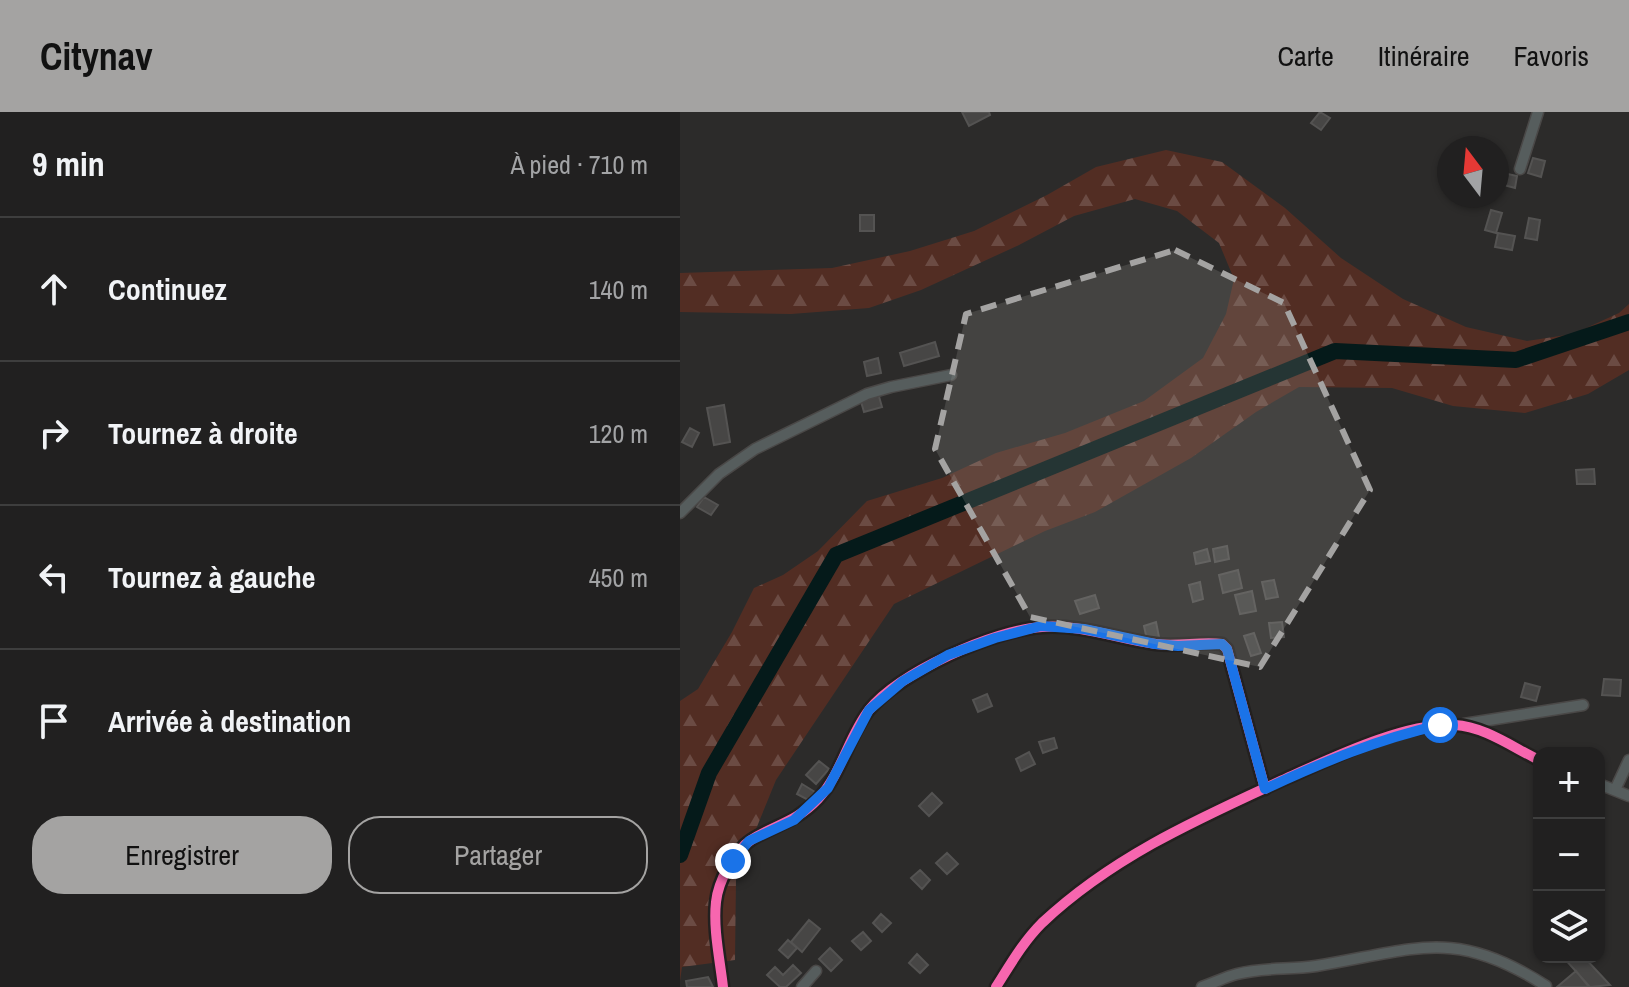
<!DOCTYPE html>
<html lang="fr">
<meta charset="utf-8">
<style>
body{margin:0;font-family:"Archivo Narrow",sans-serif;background:#292829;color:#f1f3f6}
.controls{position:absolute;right:24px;bottom:24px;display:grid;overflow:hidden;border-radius:16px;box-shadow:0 2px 6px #0004}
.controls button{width:72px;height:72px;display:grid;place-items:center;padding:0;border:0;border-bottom:2px solid #3e3e3e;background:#212020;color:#f1f3f6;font:40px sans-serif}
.compass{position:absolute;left:757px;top:24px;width:72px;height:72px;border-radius:50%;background:#212020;box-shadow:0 2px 6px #0004;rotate:344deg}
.stop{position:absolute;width:24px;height:24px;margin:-18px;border:6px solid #1a73e8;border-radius:50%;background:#fff}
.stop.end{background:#1a73e8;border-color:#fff;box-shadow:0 2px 8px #0008}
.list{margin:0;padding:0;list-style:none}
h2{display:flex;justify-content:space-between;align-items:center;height:104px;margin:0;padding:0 32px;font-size:34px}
h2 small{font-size:26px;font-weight:400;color:#a2a3a5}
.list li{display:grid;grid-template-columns:52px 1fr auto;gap:24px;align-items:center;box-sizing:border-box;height:144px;padding:0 32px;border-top:2px solid #3e3e3e}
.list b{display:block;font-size:30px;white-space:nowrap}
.list em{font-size:26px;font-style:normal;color:#a2a3a5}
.actions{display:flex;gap:16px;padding:24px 32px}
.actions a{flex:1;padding:18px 0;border:2px solid #a4a3a2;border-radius:32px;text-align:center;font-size:28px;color:#a4a3a2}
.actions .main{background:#a4a3a2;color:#111}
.icon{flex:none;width:44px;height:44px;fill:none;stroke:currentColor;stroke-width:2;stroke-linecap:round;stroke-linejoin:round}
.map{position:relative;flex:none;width:949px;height:875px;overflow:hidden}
header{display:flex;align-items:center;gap:48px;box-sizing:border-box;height:112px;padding:0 40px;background:#a4a3a2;color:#111}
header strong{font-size:38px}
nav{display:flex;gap:44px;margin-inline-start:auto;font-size:28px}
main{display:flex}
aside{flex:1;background:#212020}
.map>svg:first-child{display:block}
</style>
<header>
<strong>Citynav</strong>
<nav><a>Carte</a><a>Itinéraire</a><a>Favoris</a></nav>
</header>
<main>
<aside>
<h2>9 min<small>À pied · 710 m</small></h2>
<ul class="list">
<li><svg class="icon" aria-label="ahead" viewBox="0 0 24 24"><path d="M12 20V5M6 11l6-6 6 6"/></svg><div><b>Continuez</b></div><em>140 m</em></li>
<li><svg class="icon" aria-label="right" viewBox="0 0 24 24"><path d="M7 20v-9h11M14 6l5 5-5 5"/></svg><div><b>Tournez à droite</b></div><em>120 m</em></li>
<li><svg class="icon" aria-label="left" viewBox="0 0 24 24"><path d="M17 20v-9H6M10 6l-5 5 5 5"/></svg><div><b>Tournez à gauche</b></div><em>450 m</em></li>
<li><svg class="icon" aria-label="arrive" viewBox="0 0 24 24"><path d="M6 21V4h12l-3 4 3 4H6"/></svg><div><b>Arrivée à destination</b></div></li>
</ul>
<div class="actions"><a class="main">Enregistrer</a><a>Partager</a></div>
</aside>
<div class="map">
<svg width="949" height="875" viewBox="0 0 949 875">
<defs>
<pattern id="forest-firs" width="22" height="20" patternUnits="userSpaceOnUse" patternTransform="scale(2)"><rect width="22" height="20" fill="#522d23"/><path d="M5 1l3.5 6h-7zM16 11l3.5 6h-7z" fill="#6b4b43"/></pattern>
</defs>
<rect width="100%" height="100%" fill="#2c2b2a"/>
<path fill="url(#forest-firs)" d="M486,38L542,50L605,96L661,146L723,187L786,215L847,229L893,222L939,201L949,192V258L908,282L845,301L773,294L712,276L619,275L576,300L511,346L415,400L365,419L214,492L96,668L56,766L55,848L2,855L0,869V589L18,577L52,520L74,476L103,463L138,439L187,389L262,366L316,341L385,321L464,289L523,246L546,202L554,167L539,131L497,99L455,87L394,104L339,133L241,178L189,196L111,202L0,200V161L152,156L230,139L294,119L367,83L416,55Z"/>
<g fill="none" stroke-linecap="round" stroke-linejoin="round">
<path stroke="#051a1a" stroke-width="16" d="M0,743L29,661L156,443L655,239L836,248L949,210"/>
</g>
<path fill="#474645" stroke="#545352" stroke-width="2" d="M282,0H309L310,3L289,14Z
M640,0L650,6L641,18L631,11Z
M853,46L865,49L861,65L848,61Z
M823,61L837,64L835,76L820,72Z
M811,98L822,101L816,121L805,118Z
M180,103H194V119H180Z
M849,106L860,108L857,128L845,126Z
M818,121L835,124L832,138L815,135Z
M255,230L259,244L224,254L220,241Z
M198,246L201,261L187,264L184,250Z
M198,281L202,295L184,300L180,286Z
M44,293L50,330L34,333L27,296Z
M10,316L19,321L12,335L2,330Z
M914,357L915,372H897L896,358Z
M24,385L38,393L31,403L17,395Z
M547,434L549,447L535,450L533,437Z
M527,437L530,449L516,452L514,441Z
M558,458L562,476L543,481L539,463Z
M594,468L598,485L586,487L582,470Z
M520,470L523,487L513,490L509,473Z
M572,479L576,499L560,502L555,483Z
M415,483L419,496L400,502L395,489Z
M476,510L479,525L467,528L464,514Z
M602,510L604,525L591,526L589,511Z
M574,521L581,541L571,544L564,524Z
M924,567L941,568L940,584L922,583Z
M845,571L860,575L856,589L841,585Z
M307,582L312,594L298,600L293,588Z
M374,626L377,636L363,641L359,630Z
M349,640L355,652L341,659L336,647Z
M139,649L149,657L136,672L126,663Z
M122,672L135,680L130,689L117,682Z
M252,681L262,691L249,704L239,694Z
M267,741L278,752L267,762L256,751Z
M240,758L250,768L242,777L231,766Z
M201,802L211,811L202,820L193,811Z
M129,808L140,817L122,840L111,830Z
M183,820L191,829L181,838L172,829Z
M108,828L117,836L108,846L99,838Z
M150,836L162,848L151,859L139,847Z
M237,842L248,853L240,861L229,851Z
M883,845H904L930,873L910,875Z
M113,853L121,861L106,875H100L87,863L95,855L103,863Z
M896,859L909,875H877Z
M28,865L33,875H7L6,869Z"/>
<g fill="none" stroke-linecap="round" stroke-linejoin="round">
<defs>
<path id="street" d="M840,57L858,0
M0,401L39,362L75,337L187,282L211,275L271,263
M784,612L903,593
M919,672L949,684
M935,678L949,648
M43,875C40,848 33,817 36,790C38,770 54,739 71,728C96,712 115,711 138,687C162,661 168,625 189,598C220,560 314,518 362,515C401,512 438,527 476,532C499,535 521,529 542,532L547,537L585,677
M122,875L136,859
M316,875C330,853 343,830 362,811C433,744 520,706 607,666C652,646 726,610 775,613C803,614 834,636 859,648
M522,875C534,871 545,865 557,862C583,855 610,858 636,854C735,838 774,814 866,874"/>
</defs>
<use href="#street" stroke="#4a4847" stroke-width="13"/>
<use href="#street" stroke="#565d5d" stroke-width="10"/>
<defs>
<path id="cycleway" d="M43,875C40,848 33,817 36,790C38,770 54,739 71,728C96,712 115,711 138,687C162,661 168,625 189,598C220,560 314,518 362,515C401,512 438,527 476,532C499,535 521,529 542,532L547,537L585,677
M316,875C330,853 343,830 362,811C433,744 520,706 607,666C652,646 726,610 775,613C803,614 834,636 859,648"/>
</defs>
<use href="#cycleway" stroke="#23201f" stroke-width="15"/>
<use href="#cycleway" stroke="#f766af" stroke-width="10"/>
</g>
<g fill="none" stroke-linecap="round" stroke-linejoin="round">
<path stroke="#1a73e8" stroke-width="10" d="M53,749L69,729L114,708L148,676L189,598L223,569L268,543L315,526L361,514L404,517L475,532L498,534L542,532L547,537L585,677C643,650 698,627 760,613"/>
</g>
<path fill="#a4a3a2" fill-opacity="0.2" stroke="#a4a3a2" stroke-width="6" stroke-dasharray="16 10" stroke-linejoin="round" d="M495,138L604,191L690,378L580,555L350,505L255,337L286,202Z"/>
</svg>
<div class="controls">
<button>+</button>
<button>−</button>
<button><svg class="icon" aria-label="layers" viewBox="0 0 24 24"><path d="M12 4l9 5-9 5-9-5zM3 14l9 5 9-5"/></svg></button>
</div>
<svg class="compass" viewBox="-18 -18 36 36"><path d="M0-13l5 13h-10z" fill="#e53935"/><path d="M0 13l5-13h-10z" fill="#a2a3a5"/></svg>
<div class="stop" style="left:760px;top:613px"></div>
<div class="stop end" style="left:53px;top:749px"></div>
</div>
</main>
